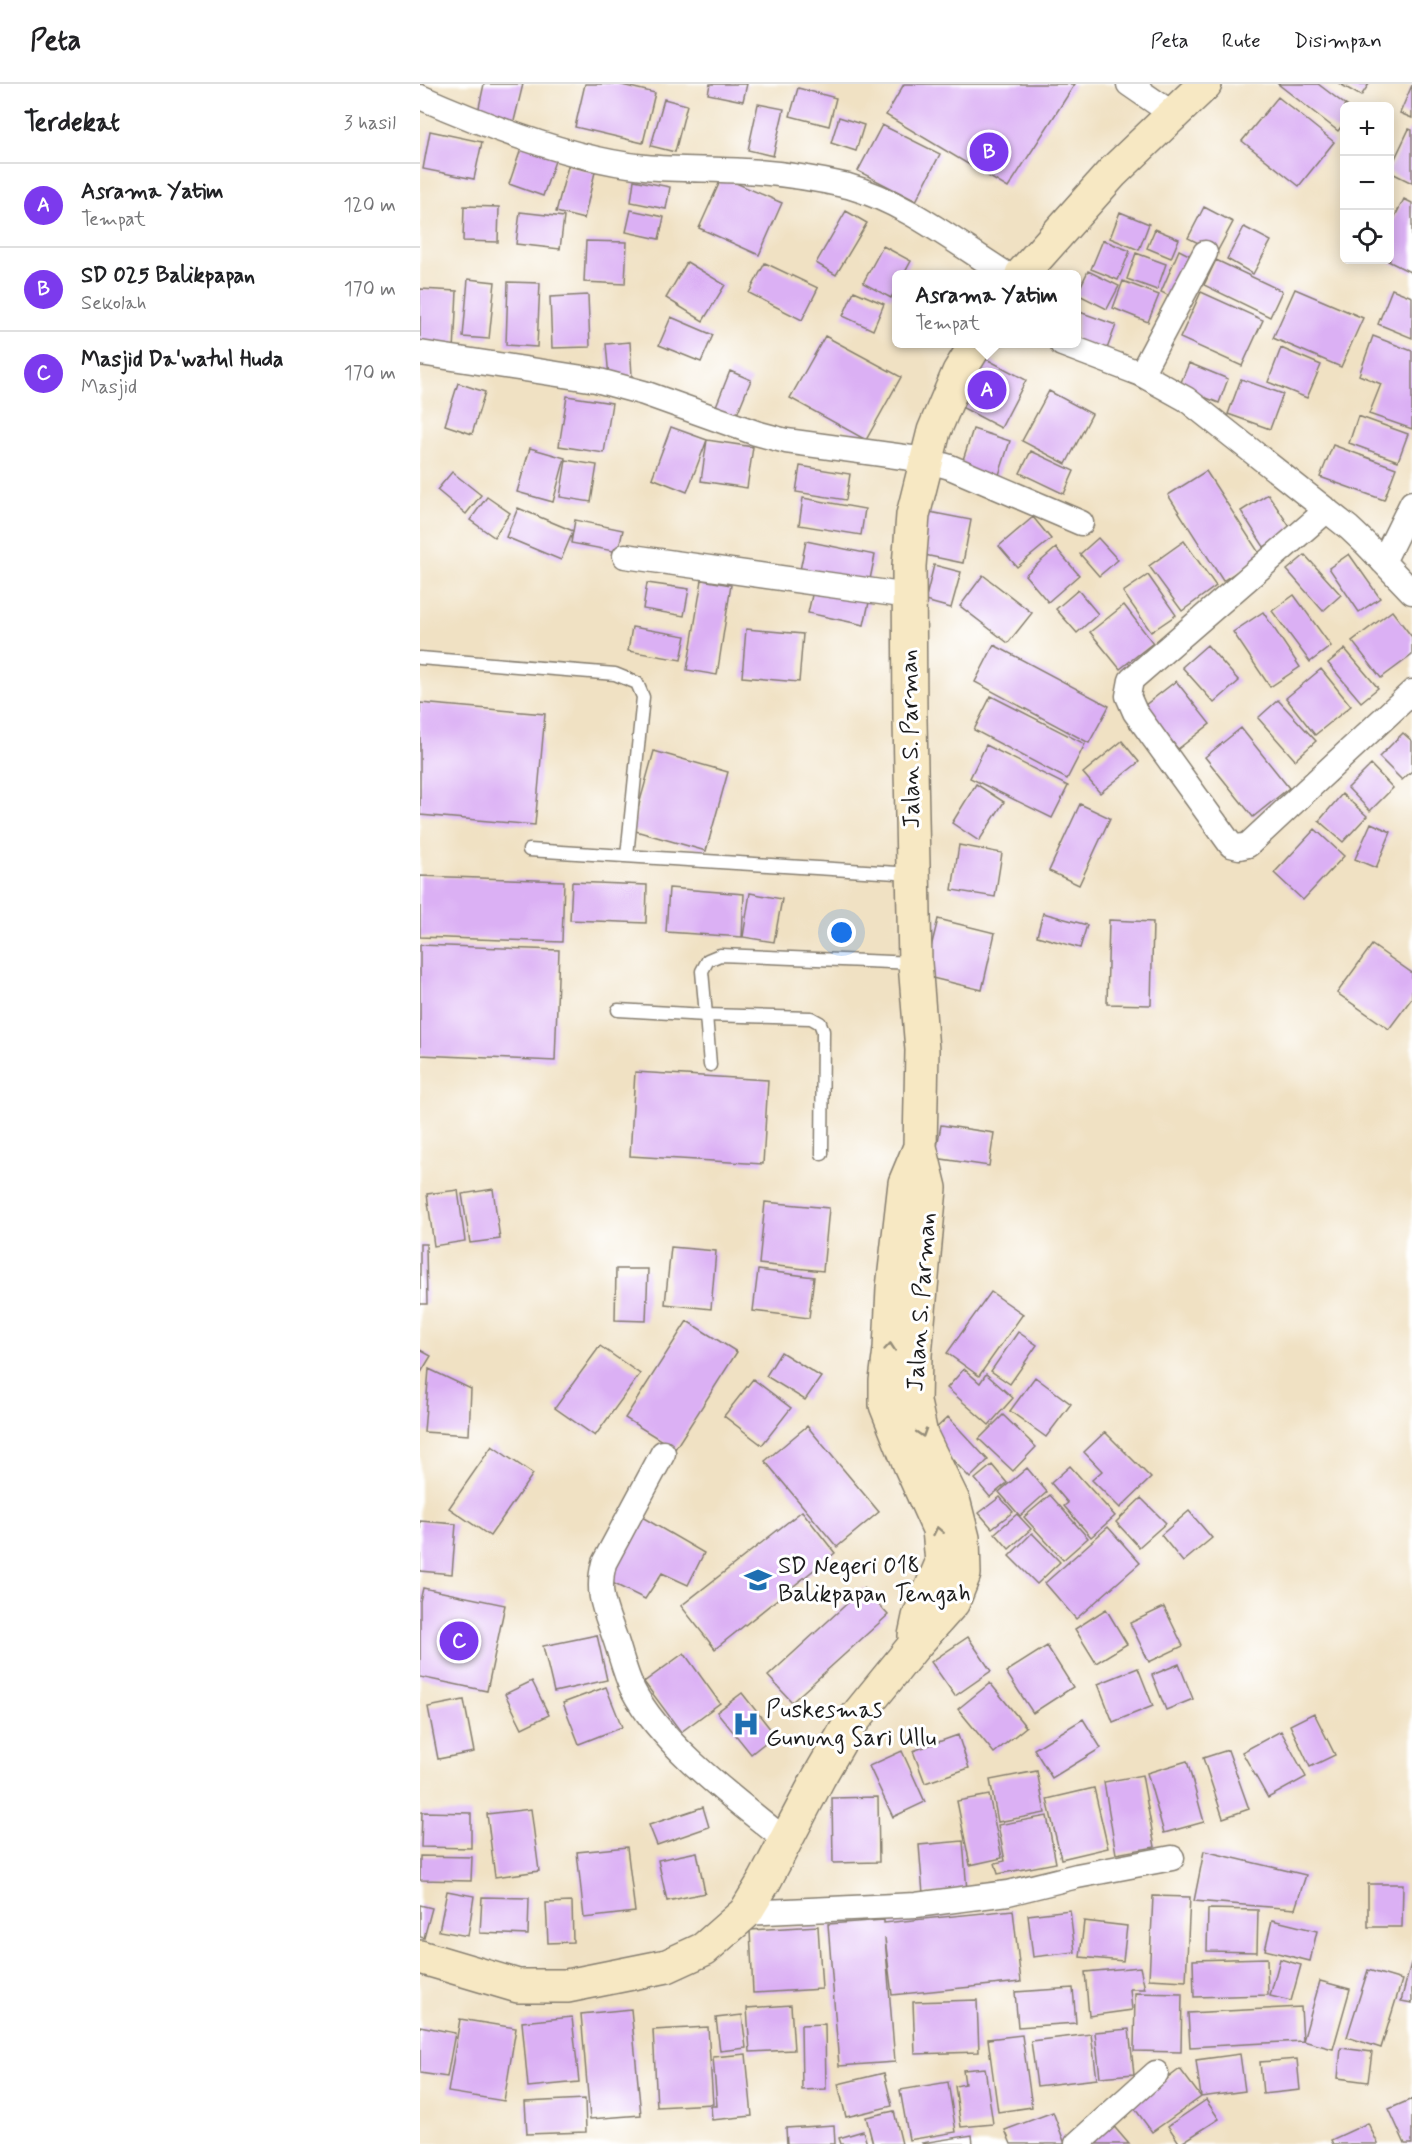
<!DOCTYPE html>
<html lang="id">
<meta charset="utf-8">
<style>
body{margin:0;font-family:Mynerve,sans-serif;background:#f6f6f6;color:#202124}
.controls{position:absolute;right:18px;top:18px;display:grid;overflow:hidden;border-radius:9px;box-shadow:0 3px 15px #0003}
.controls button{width:54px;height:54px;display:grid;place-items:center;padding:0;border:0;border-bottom:2px solid #e0e0e0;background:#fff;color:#202124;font:30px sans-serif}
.you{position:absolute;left:422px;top:849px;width:21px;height:21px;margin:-15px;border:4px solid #fff;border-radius:50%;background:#1a73e8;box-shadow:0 0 0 9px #1a73e833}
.badge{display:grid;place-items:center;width:39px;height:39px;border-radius:50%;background:#7c3aed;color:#fff;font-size:20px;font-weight:700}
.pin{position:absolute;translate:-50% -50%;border:3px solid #fff;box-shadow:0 2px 6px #0006}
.popup{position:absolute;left:472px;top:186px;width:189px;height:78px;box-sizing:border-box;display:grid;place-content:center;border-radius:9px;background:#fff;filter:drop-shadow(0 2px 4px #0005);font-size:20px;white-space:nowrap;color:#757577}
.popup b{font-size:22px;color:#202124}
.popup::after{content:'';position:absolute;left:50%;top:100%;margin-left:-12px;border:12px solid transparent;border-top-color:#fff}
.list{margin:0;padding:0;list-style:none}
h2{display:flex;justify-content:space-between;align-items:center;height:78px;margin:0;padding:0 24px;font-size:26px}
h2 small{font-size:20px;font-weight:400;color:#757577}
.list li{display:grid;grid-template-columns:39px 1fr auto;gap:18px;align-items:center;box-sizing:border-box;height:84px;padding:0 24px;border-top:2px solid #e0e0e0}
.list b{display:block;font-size:22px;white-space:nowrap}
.list p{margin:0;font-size:20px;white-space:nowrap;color:#757577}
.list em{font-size:20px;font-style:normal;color:#757577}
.icon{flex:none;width:33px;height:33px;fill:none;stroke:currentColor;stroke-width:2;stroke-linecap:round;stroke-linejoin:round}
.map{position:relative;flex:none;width:992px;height:2060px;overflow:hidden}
header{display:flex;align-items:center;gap:36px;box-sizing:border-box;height:84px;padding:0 30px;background:#fff;border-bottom:2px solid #e0e0e0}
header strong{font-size:28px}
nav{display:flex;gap:33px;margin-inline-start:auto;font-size:21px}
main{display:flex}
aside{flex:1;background:#fff}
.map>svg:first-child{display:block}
</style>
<header>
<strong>Peta</strong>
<nav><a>Peta</a><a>Rute</a><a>Disimpan</a></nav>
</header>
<main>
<aside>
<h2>Terdekat<small>3 hasil</small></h2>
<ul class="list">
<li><span class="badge">A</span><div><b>Asrama Yatim</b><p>Tempat</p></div><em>120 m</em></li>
<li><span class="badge">B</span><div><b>SD 025 Balikpapan</b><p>Sekolah</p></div><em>170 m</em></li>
<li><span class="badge">C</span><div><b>Masjid Da'watul Huda</b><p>Masjid</p></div><em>170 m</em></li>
</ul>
</aside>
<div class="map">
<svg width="992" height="2060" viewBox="0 0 992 2060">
<rect width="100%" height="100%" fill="#fff"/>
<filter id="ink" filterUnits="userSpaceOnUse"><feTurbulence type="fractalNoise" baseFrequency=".0167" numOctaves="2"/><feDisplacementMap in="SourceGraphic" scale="12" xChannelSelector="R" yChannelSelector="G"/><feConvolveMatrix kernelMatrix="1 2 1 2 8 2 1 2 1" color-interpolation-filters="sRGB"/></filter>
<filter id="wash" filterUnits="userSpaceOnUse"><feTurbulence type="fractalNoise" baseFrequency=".008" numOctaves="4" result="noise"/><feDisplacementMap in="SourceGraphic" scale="24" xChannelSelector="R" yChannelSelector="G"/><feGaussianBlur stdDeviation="1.35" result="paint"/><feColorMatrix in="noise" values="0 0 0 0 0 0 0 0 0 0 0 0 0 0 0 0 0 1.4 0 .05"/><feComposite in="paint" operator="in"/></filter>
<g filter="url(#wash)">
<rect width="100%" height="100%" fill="#f0e1c3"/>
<g id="blocks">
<path fill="#dbb0f4" d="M64,0H103L94,37L58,28Z
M165,0H198L235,9L223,59L155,43Z
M290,0H327L323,17L288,10Z
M484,0H655L588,104L466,31Z
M858,0H898L927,22H924V39L918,47Z
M920,0H949L941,12Z
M992,1V34L980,29Z
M378,4L416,14L409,42L370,32Z
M858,13L914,58L879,102L822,57Z
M244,15L267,21L255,68L231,62Z
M338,20L364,25L353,72L328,66Z
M419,33L444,41L436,67L411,59Z
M462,41L520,70L496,117L438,87Z
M989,45L992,46V99L970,88V85Z
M10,47L62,58L54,95L3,85Z
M103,59L137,71L123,112L89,100Z
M148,82L175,88L164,135L136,128Z
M302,93L362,119L339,171L279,144Z
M214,96L250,103L246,125L211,118Z
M984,115L992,119V189L966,176H970V142Z
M44,122L79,123L78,158L43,157Z
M784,123L813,138L797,168L768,154Z
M211,126L244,133L239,155L206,148Z
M426,127L447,139L416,191L396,179Z
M100,128L144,133L140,165L96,160Z
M700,128L729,140L719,166L690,154Z
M824,143L851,157L833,190L807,175Z
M735,145L759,155L751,174L727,164Z
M683,156L710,167L698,196L671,185Z
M166,157L207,158L205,200L164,198Z
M463,162L491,177L484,190H477V204L471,214L443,199Z
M759,166L777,175L758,216L741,208Z
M716,169L746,180L737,206L707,195Z
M796,176L862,207L850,233L784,201Z
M267,178L305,201L283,237L246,214Z
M345,179L398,204L382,236L329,209Z
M668,187L699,202L687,225L657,210Z
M48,195L75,198L69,255L43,253Z
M703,197L739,211L728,238L693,224Z
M88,198L120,199L117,263L86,261Z
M0,205L37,207L34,267L0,265Z
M875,205L943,234L921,283L853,254Z
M972,205L992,213V254L958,240Z
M434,207L464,220L453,246L423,232Z
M781,208L843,236L822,282L760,254Z
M168,211L170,263L132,264L130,213Z
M657,227L696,241L685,270L657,260Z
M251,233L293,251L281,278L239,261Z
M405,252L481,293L446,356L370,314Z
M953,252L992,267V345L949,330L961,300L939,291Z
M210,258L212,292L189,294L186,260Z
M861,264L901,281L887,314L848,298Z
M553,268L606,296L581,344L528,316Z
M769,279L808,295L799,319L759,303Z
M310,287L331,296L315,335L294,327Z
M821,295L863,310L850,345L808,330Z
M38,299L65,308L52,350L25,341Z
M629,307L672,330L646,380L602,357Z
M147,312L192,319L184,369L139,362Z
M938,332L988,350L978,377L929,359Z
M251,343L287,356L267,408L232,394Z
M553,345L590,357L577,397L540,385Z
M287,356L333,363L327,404L281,397Z
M913,361L976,384L964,416L900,393Z
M110,364L145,374L133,418L97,408Z
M611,367L654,387L644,410L600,389Z
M146,376L177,381L171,418L140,413Z
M380,382L430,390L426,416L376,408Z
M786,387L841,472L803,497L748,411Z
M32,388L61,411L46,430L17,406Z
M848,410L872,446L844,463L821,427Z
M67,413L90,429L74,453L50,436Z
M383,414L445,425L441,451L379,441Z
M98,424L153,447L141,476L86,453Z
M499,426L551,436L543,479L490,468Z
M613,433L631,455L597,483L579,462Z
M155,436L203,446L198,468L151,459Z
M678,454L698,476L679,492L660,470Z
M386,457L455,471L448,505L379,491Z
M764,457L796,502L762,527L729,482Z
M636,464L659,491L628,518L605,491Z
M929,470L960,514L939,528L909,484Z
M885,471L921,511L903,527L867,486Z
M514,481L541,488L531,524L505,517Z
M563,491L612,529L588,559L540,522Z
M728,491L756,531L731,548L703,508Z
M282,496L311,501L297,591L267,586Z
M227,499L269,505L264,532L223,525Z
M394,502L450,514L444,541L388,529Z
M658,506L678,530L657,549L636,525Z
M874,511L911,562L890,578L852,527Z
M704,521L733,559L700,585L670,548Z
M972,527L992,553V571L961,594L932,557Z
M843,528L880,583L850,603L813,548Z
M212,543L266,552L261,576L208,567Z
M326,545L383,550L379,598L322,593Z
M574,561L689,622L669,659L555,598Z
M787,561L819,597L794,619L762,583Z
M925,565L958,604L941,618L908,579Z
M901,585L931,622L895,651L866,614Z
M756,597L790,640L758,665L724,622Z
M571,612L665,660L647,695L554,646Z
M858,616L896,657L875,676L838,634Z
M0,619L125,630L115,741L0,731Z
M821,644L869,704L833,733L785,673Z
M983,649L992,657V687L982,696L959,673Z
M702,657L719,678L680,709L663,689Z
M566,661L648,702L632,734L550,694Z
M234,667L308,688L286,767L212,746Z
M951,681L973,704L950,727L928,704Z
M556,700L584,718L559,757L532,739Z
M922,710L947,732L923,758L899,737Z
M660,720L690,734L659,801L629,787Z
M951,739L971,748L956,784L935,775Z
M895,745L924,772L883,816L854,789Z
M539,761L582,769L575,813L532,806Z
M0,792L144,797L142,858L0,853Z
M152,798L227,801L226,839L150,836Z
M249,804L324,810L322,853L246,848Z
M330,809L362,815L354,858L323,853Z
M623,829L667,841L660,864L617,852Z
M518,835L575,849L562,906L504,892Z
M689,836L733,838L731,921L687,920Z
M0,861L139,866L135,977L0,971Z
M952,861L992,889V914L969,945L917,909Z
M215,988L348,996L343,1080L210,1072Z
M521,1041L574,1049L569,1082L515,1074Z
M73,1105L80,1155L50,1159L42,1110Z
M38,1106L45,1157L14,1162L7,1110Z
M345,1118L409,1124L403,1187L339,1180Z
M0,1160H6L7,1220H0Z
M251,1163L296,1167L291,1225L245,1220Z
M196,1185H228L226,1237L195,1236Z
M338,1186L394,1193L389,1234L333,1227Z
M571,1208L603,1230L559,1292L527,1269Z
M267,1237L317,1268L255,1365L205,1334Z
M598,1248L617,1261L590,1300L571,1287Z
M180,1262L220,1290L175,1352L135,1324Z
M0,1266L11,1272L0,1290Z
M361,1268L401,1293L385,1316L346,1292Z
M9,1285L51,1305L49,1351L4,1348Z
M544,1285L560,1299L566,1290L593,1314L569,1341L527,1304Z
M615,1293L651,1320L626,1353L590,1327Z
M333,1295L371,1324L342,1361L304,1332Z
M583,1331L616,1363L593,1387L559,1355Z
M528,1333L568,1376L550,1394L509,1351Z
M387,1342L459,1428L417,1463L345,1377Z
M685,1348L731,1394L700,1424L672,1396L682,1387L664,1368Z
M72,1362L113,1390L70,1452L29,1424Z
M572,1381L587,1399L570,1413L555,1395Z
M650,1382L695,1432L671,1453L644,1422L648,1419L631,1399Z
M607,1384L627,1408L600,1432L579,1408Z
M630,1411L668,1454L643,1476L604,1433Z
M580,1413L593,1428L572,1444L559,1429Z
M721,1414L746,1439L719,1463L696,1438Z
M382,1427L415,1469L295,1565L261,1522Z
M769,1427L792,1454L763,1478L741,1451Z
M597,1430L611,1445L589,1465L575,1449Z
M222,1433L284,1469L268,1501L242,1489L225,1515L186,1496Z
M0,1437L36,1440L32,1490L0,1487Z
M688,1443L720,1479L656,1535L625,1499Z
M612,1449L640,1478L617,1500L589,1472Z
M3,1504L85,1521L67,1607L0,1593V1517Z
M444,1504L468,1531L372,1618L348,1592Z
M744,1523L763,1562L729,1578L710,1539Z
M686,1525L707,1560L676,1579L655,1545Z
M177,1551L187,1596L134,1608L123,1562Z
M548,1553L571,1587L535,1612L511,1578Z
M627,1562L653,1603L613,1629L586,1588Z
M264,1569L300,1619L261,1648L224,1598Z
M759,1580L773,1615L746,1626L732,1591Z
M718,1584L733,1622L693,1638L678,1600Z
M112,1597L129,1631L102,1644L85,1610Z
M570,1599L606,1643L574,1669L538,1625Z
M186,1603L202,1643L159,1660L143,1619Z
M322,1609L355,1651L331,1670L297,1628Z
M44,1616L54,1668L18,1675L8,1623Z
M894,1629L915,1671L890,1683L870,1641Z
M663,1635L681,1664L632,1694L614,1665Z
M861,1647L886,1693L848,1714L822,1668Z
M538,1651L549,1684L505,1699L493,1667Z
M808,1666L829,1725L803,1734L783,1674Z
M482,1667L505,1718L473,1733L449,1682Z
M767,1677L784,1738L744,1749L727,1689Z
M617,1687L625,1729L578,1738L570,1696Z
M722,1691L735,1763L696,1770L684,1698Z
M674,1704L688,1764L641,1775L627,1715Z
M569,1711L582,1774L550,1781L537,1717Z
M458,1713L459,1778L413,1779L412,1714Z
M283,1723L289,1743L237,1761L229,1741Z
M111,1725L119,1787L75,1793L67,1730Z
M2,1728L51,1729V1764L1,1763Z
M627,1732L636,1779L578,1790L575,1779L585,1777L578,1741Z
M543,1757L547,1807L503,1810L499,1761Z
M207,1763L215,1828L164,1834L157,1768Z
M784,1767L886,1791L875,1825L774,1817Z
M277,1768L285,1809L247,1817L238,1776Z
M0,1772L52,1773L51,1797L0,1796Z
M948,1800H983L982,1843H948Z
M27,1807L54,1812L48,1852L19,1847Z
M733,1812L770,1813L766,1897L729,1895Z
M62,1813L109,1814L108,1851L60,1849Z
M152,1818L153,1858L128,1859L126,1819Z
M0,1821L12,1824L4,1854L0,1853Z
M788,1825L838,1826L837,1868L787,1867Z
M593,1826L601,1898L472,1911L465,1854L475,1978L419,1982L408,1840L464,1836V1839Z
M650,1826L655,1868L613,1873L608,1831Z
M852,1836L897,1847L890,1877L845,1866Z
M664,1837L707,1842L703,1877L660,1873Z
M398,1842L402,1905L333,1909L330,1846Z
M847,1874L848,1911L774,1913L773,1876Z
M860,1875L881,1881L871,1917L850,1912Z
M991,1879H992V1919L981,1917Z
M720,1883L725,1905H710L712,1926L669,1932L665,1888Z
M948,1886L982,1896L961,1964L927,1953Z
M900,1897L930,1905L913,1965L883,1957Z
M653,1904L656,1939L598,1943L595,1908Z
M715,1909L762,1910L761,1968L714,1967Z
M557,1916L559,1968L495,1970L493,1918Z
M371,1921L374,1966L330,1968L327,1924Z
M881,1923L883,1957L770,1963L768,1929Z
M211,1925L221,2031L170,2035L161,1930Z
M322,1931L326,1964L300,1967L296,1934Z
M152,1933L159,1998L108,2003L102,1938Z
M40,1935L96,1944L84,2017L28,2008Z
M405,1940L406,2005L382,2006L381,1941Z
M0,1942L35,1949L27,1993L0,1989Z
M288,1943L293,2020L237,2023L233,1946Z
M709,1945L714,1990L680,1993L675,1948Z
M671,1950L677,1995L617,2002L611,1957Z
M602,1951L612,2023L578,2028L568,1955Z
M921,1964L952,1968L948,1998L918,1994Z
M326,1970L332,2032L292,2036L291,2022H297L293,1973Z
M820,1970L825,2007L781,2013L776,1976Z
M877,1975L880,2006L843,2010L840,1978Z
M565,1984L573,2040L541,2043L535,2002L545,2000L543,1986Z
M760,1985L781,2013L732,2048L712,2021Z
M464,1989L472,2022L426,2033L418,2000Z
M528,1998L536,2048L489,2056L480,2006Z
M165,2015L166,2048L107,2050L105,2018Z
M992,2015V2060H985L969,2025Z
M786,2016L799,2035L760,2060L748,2042Z
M474,2027L482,2060H453L446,2033Z
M633,2028L645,2060H591L585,2046Z
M690,2038L709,2060H669Z
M948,2039L958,2060H913L911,2056Z
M414,2041L415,2060H367L366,2044Z
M443,2047L447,2060H421L419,2054Z
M552,2051L553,2060H503L502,2059Z"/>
</g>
</g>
<g filter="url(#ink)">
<use href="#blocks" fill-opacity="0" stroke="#867e70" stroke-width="1.5"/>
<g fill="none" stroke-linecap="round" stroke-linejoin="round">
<defs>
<path id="lane" d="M0,574L195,590L217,599L223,613L207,772
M109,766L493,790
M198,926L286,931L282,887L288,876L300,871L495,879
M290,981L286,931L391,934L400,939L403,947L402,1070"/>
<path id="street" d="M709,0L754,31
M0,13C66,42 153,76 225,83C258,86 291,85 325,87C359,89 394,94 428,102C485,118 536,159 586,190
M642,260L721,290L766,315L929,444L946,460L992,508
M0,269L176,296L224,309L336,349L366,357L506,376L530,383L661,439
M721,290L785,169
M907,426L711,596L708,612L715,628L811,761L819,763L828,761L992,608
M205,472L489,512
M963,478L992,419
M243,1369L184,1479C176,1510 185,1525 195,1554C201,1571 205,1590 213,1606C241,1661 317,1717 365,1756
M325,1829L496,1821L588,1809L657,1792L752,1774
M657,2060L736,1989"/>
<path id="secondary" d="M602,190L692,89L785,0
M495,1552L499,1533L522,1479L519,1445L490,1381L466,1321V1297L470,1265L473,1204L485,1099L500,1063
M0,1873L98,1902H147L247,1882L284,1865L325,1829L345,1796L399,1693L428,1643L493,1563L533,1518L544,1490L543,1454L534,1419L501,1351L494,1318L495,1271L510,1104L500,1063L502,966L495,879L490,636L489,482L493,431L514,347L539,288L556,260"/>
</defs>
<use href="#lane" stroke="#867e70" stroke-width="15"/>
<use href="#street" stroke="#867e70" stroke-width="27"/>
<use href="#secondary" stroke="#867e70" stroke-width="36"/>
<use href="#lane" stroke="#fff" stroke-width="12"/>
<use href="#street" stroke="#fff" stroke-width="24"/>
<use href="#secondary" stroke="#f7e8c3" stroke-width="33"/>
</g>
<defs><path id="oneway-chevron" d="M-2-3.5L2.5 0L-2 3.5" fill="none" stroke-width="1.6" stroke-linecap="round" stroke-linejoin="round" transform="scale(1.5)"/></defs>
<g stroke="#948c78">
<use href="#oneway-chevron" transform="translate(470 1263) rotate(-85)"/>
<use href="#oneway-chevron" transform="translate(502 1349) rotate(72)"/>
<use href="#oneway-chevron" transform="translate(518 1447) rotate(-102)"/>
</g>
</g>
<defs>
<symbol id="school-bare" viewBox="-9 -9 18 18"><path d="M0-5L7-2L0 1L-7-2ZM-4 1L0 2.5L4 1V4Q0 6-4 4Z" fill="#1f6fb2" stroke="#fff" stroke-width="2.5" paint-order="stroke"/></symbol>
<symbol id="hospital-bare" viewBox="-9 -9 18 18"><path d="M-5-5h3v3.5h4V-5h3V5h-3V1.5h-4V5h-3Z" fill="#1f6fb2" stroke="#fff" stroke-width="2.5" paint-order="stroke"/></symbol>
</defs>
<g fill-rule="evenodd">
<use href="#school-bare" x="319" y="1477" width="38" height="38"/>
<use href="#hospital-bare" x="307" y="1621" width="38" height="38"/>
</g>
<g text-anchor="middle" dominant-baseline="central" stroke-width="6" stroke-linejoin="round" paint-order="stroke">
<g font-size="24" fill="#1c1c1c" stroke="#fff">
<text transform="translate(491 655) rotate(-91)">Jalan S. Parman</text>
<text transform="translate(502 1218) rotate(-86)">Jalan S. Parman</text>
</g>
<g font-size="24" fill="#1c1c1c" stroke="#fff" text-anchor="start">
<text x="358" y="1482">SD Negeri 018<tspan x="358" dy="28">Balikpapan Tengah</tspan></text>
<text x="346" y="1626">Puskesmas<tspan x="346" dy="28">Gunung Sari Ullu</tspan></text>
</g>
</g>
</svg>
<div class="controls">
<button>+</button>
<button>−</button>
<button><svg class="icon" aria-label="locate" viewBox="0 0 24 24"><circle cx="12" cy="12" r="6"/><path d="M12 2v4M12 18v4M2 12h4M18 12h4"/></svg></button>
</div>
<div class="you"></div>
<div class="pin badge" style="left:567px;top:306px">A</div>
<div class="popup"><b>Asrama Yatim</b>Tempat</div>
<div class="pin badge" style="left:569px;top:68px">B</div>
<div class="pin badge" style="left:39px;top:1557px">C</div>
</div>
</main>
